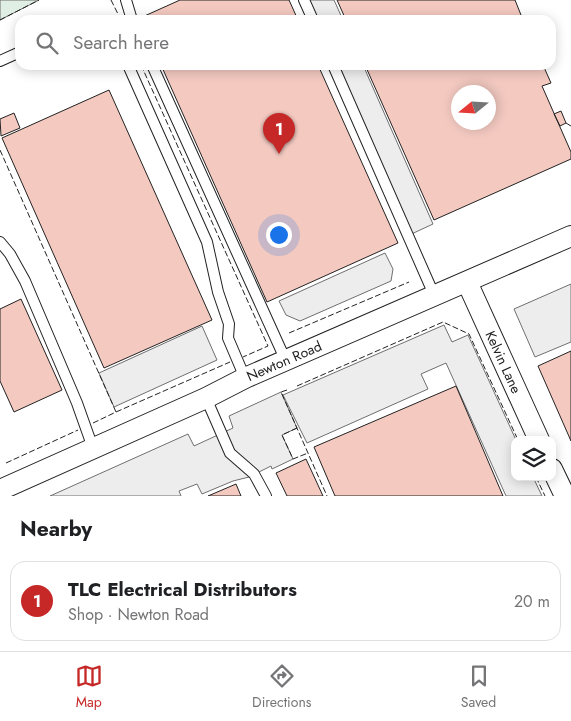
<!DOCTYPE html>
<meta charset="utf-8">
<style>
body{margin:0;font-family:Jost,sans-serif;background:#f6f6f6;color:#202124}
.controls{position:absolute;right:15px;bottom:15px;display:grid;overflow:hidden;border-radius:10px;box-shadow:0 2px 12px #0003}
.controls button{width:45px;height:45px;display:grid;place-items:center;padding:0;border:0;border-bottom:1px solid #e0e0e0;background:#fff;color:#202124;font:25px sans-serif}
.compass{position:absolute;left:451px;top:85px;width:45px;height:45px;border-radius:50%;background:#fff;box-shadow:0 2px 12px #0003;rotate:252deg}
.you{position:absolute;left:278px;top:234px;width:18px;height:18px;margin:-12px;border:4px solid #fff;border-radius:50%;background:#1a73e8;box-shadow:0 0 0 8px #1a73e833}
.badge{display:grid;place-items:center;width:32px;height:32px;border-radius:50%;background:#c62828;color:#fff;font-size:16px;font-weight:700}
.pin{position:absolute;translate:-50% -41px;filter:drop-shadow(0 1px 2px #0008)}
.pin::after{content:'';position:absolute;top:26px;width:18px;height:15px;background:inherit;clip-path:polygon(0 0,100% 0,50% 100%)}
.list{margin:0;padding:0;list-style:none}
h2{display:flex;justify-content:space-between;align-items:center;height:65px;margin:0;padding:0 20px;font-size:21px}
h2 small{font-size:16px;font-weight:400;color:#757577}
.list li{display:grid;grid-template-columns:32px 1fr auto;gap:15px;align-items:center;box-sizing:border-box;height:80px;margin:0 10px 10px;padding:0 10px;border:1px solid #e0e0e0;border-radius:15px}
.list b{display:block;font-size:19px;white-space:nowrap}
.list p{margin:0;font-size:16px;white-space:nowrap;color:#757577}
.list em{font-size:16px;font-style:normal;color:#757577}
.icon{flex:none;width:28px;height:28px;fill:none;stroke:currentColor;stroke-width:2;stroke-linecap:round;stroke-linejoin:round}
.map{position:relative;flex:none;width:571px;height:496px;overflow:hidden}
.search{position:absolute;background:#fff;box-shadow:0 2px 12px #0003;left:15px;right:15px;top:15px;height:55px;display:flex;align-items:center;gap:12px;box-sizing:border-box;padding:0 18px;border-radius:15px;color:#757577;font-size:19px}
.sheet{height:155px;background:#fff}
nav{display:flex;justify-content:space-around;align-items:center;box-sizing:border-box;height:70px;border-top:1px solid #e0e0e0;background:#fff;font-size:14px;color:#757577}
nav a{display:grid;justify-items:center;gap:2px}
nav .on{color:#c62828}
.map>svg:first-child{display:block}
</style>
<div class="map">
<svg width="571" height="496" viewBox="0 0 571 496">
<rect width="100%" height="100%" fill="#fff"/>
<path fill="#e0efe3" stroke="#6f6f6f" d="M0,0H39L0,20Z"/>
<path fill="#ededed" stroke="#6f6f6f" d="M300,0H334L343,20H309Z
M329,65H363L433,224L405,237Z
M385,253L393,269L391,281L300,321L286,315L279,301Z
M571,284V342L535,357L514,309Z
M444,325L452,342L468,335L516,440H515V477H533L542,496H506L446,363L421,374L428,389L307,443L283,395Z
M202,326L217,360L114,407L99,373Z
M281,392L297,428L282,435L293,459L272,469L271,466L249,477L233,481L202,494L197,484L179,491L181,496H50L188,434L194,446L233,428L229,416Z"/>
<path fill="#f3c9c0" stroke="#222" fill-rule="evenodd" d="M180,0H289L298,20H141L140,18Z
M337,0H515L523,20H346Z
M161,65H318L398,243L267,302Z
M365,65H543L551,83L542,86L571,152V159L434,220ZM458,92H488V122H458Z
M109,90L212,320L104,368L2,138Z
M561,111L566,123L560,126L554,114Z
M14,113L20,128L1,136L0,119Z
M21,299L62,390L14,412L0,381V309Z
M571,351V441L538,366Z
M456,386L503,496H335L314,447Z
M306,459L323,496H287L276,473Z
M236,484L241,496H208Z"/>
<g fill="none" stroke-linecap="round" stroke-linejoin="round">
<defs>
<path id="lane" d="M126,0L132,20
M304,0L313,20
M0,61L20,52
M128,65L207,242L218,292L229,324L228,338L245,378
M152,65L286,361
M333,65L435,297
M0,242L10,254L25,281L77,403L93,448
M206,398L230,453L254,474L266,496"/>
<g id="street">
<path id="s1" d="M467,282L539,440"/>
<path d="M552,469L565,496"/>
<path id="s2" d="M0,490L206,398L245,378L571,236"/>
</g>
</defs>
<use href="#lane" stroke="#222" stroke-width="12"/>
<use href="#street" stroke="#222" stroke-width="22"/>
<use href="#lane" stroke="#fff" stroke-width="10"/>
<use href="#street" stroke="#fff" stroke-width="20"/>
<path stroke="#222" stroke-width="1" stroke-dasharray="6 2.5" stroke-linecap="butt" d="M111,0L121,20
M0,20L39,0
M141,65L268,346L243,357
M566,123L571,126
M0,150L116,412L91,424
M289,333L409,282
M297,386L443,322L469,334L518,440
M287,390L281,392L327,496
M116,412L230,362
M297,428L282,435L293,459L308,453
M6,463L78,430
M536,477L545,496"/>
</g>
<g text-anchor="middle" dominant-baseline="central" stroke-width="4" stroke-linejoin="round" paint-order="stroke">
<g font-size="14" fill="#222" stroke="#fff">
<text stroke="none"><textPath href="#s2" startOffset="312">Newton Road</textPath></text>
<text stroke="none"><textPath href="#s1" startOffset="88">Kelvin Lane</textPath></text>
</g>
</g>
</svg>
<div class="controls">
<button><svg class="icon" aria-label="layers" viewBox="0 0 24 24"><path d="M12 4l9 5-9 5-9-5zM3 14l9 5 9-5"/></svg></button>
</div>
<svg class="compass" viewBox="-18 -18 36 36"><path d="M0-13l5 13h-10z" fill="#e53935"/><path d="M0 13l5-13h-10z" fill="#757577"/></svg>
<div class="you"></div>
<div class="pin badge" style="left:279px;top:154px">1</div>
<div class="search"><svg class="icon" aria-label="search" viewBox="0 0 24 24"><circle cx="10" cy="10" r="6"/><path d="M15 15l6 6"/></svg>Search here</div>
</div>
<section class="sheet">
<h2>Nearby<small></small></h2>
<ul class="list">
<li><span class="badge">1</span><div><b>TLC Electrical Distributors</b><p>Shop · Newton Road</p></div><em>20 m</em></li>
</ul>
</section>
<nav>
<a class="on"><svg class="icon" aria-label="map" viewBox="0 0 24 24"><path d="M3 6l6-2 6 2 6-2v14l-6 2-6-2-6 2zM9 4v14M15 6v14"/></svg>Map</a>
<a><svg class="icon" aria-label="directions" viewBox="0 0 24 24"><path d="M12 3l9 9-9 9-9-9zM9 14v-3h6M13 9l2 2-2 2"/></svg>Directions</a>
<a><svg class="icon" aria-label="saved" viewBox="0 0 24 24"><path d="M7 4h10v16l-5-4-5 4z"/></svg>Saved</a>
</nav>
